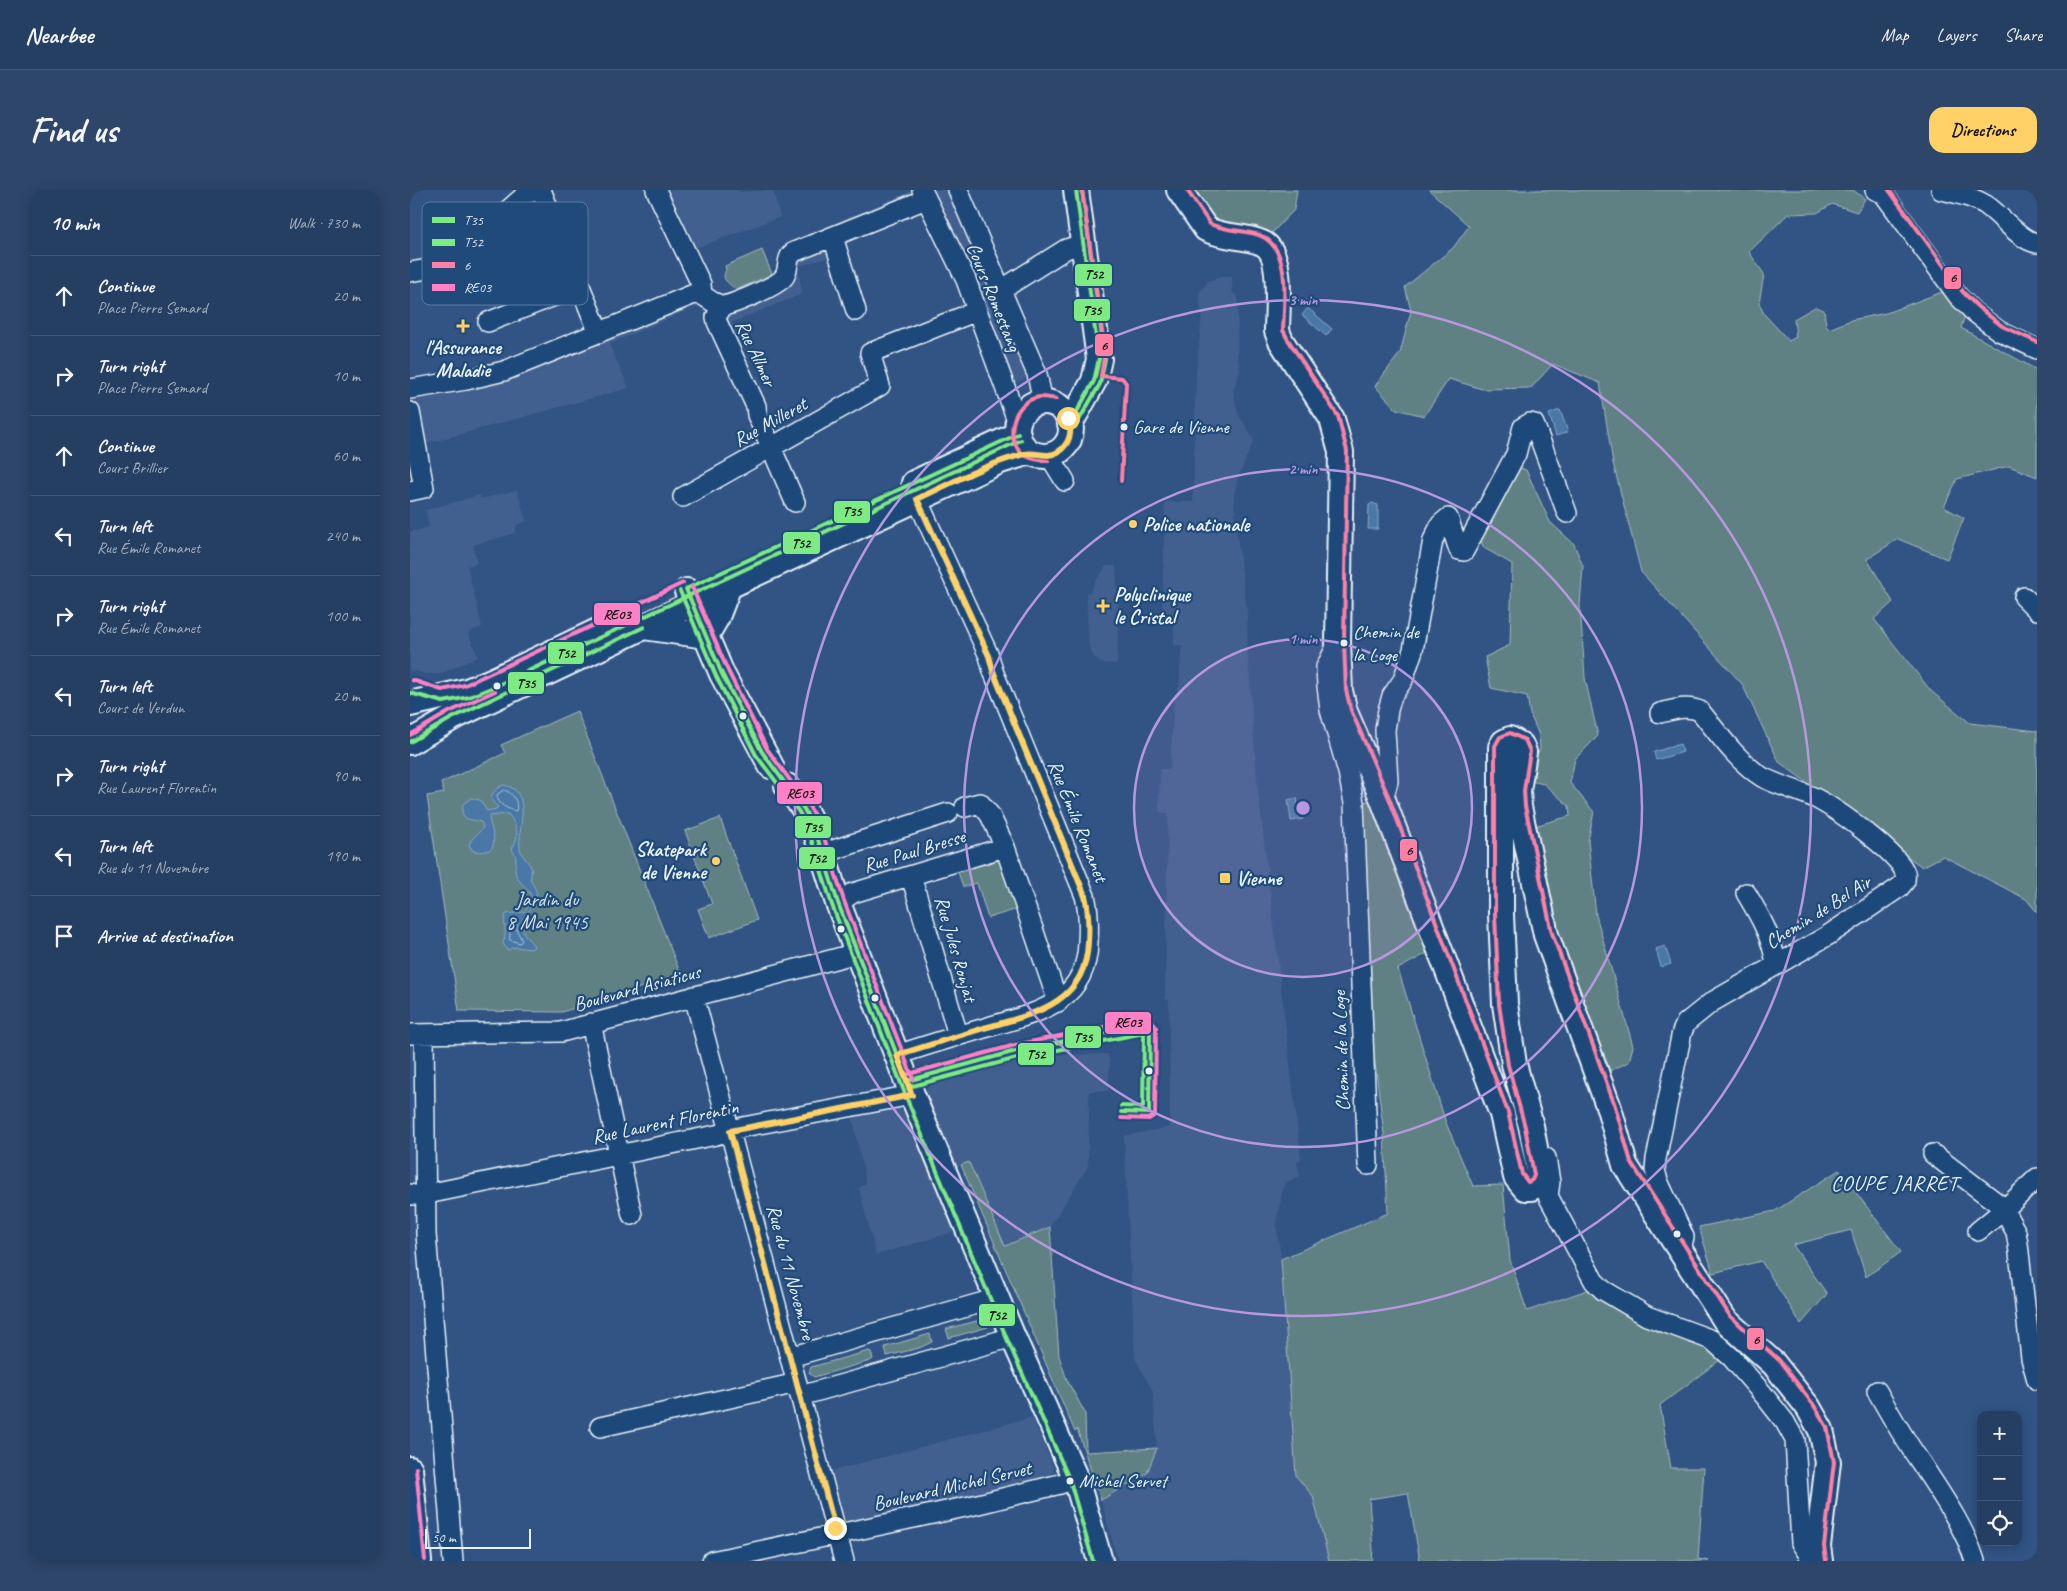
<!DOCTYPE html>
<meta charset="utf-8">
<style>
body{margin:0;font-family:Caveat,sans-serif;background:#2d4669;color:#f1f3f6}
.controls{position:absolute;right:15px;bottom:15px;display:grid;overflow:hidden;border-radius:10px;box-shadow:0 2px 12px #0003}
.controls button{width:45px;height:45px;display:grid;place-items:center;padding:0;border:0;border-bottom:1px solid #425878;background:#253f63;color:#f1f3f6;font:25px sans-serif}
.scale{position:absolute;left:15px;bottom:12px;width:106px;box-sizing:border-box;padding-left:5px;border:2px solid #e8f1f8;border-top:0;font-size:14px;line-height:18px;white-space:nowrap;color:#e8f1f8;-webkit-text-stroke:4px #1f4a7a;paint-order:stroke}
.stop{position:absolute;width:15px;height:15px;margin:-11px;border:4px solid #ffd166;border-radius:50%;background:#fff}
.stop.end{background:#ffd166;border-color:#fff;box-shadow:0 1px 5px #0008}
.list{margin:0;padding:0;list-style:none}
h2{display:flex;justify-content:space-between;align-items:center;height:65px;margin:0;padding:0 20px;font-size:21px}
h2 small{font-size:16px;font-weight:400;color:#a3afbe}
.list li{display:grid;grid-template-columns:32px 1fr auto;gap:15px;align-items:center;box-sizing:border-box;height:80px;padding:0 20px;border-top:1px solid #425878}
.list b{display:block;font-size:19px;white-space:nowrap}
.list p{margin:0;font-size:16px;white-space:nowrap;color:#a3afbe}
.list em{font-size:16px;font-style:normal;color:#a3afbe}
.icon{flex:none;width:28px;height:28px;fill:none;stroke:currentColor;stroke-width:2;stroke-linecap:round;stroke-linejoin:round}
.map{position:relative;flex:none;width:1627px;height:1371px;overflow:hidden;border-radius:15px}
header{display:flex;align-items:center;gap:30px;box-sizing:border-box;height:70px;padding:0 25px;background:#253f63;border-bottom:1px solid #425878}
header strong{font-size:24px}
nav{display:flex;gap:28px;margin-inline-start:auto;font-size:18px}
.intro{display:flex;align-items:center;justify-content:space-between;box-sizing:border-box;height:120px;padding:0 30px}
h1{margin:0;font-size:35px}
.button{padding:12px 22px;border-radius:15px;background:#ffd166;color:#111;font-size:18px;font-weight:700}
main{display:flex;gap:30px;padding:0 30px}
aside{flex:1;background:#253f63;border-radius:15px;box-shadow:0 2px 12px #0003}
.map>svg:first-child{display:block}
</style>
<header>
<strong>Nearbee</strong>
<nav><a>Map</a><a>Layers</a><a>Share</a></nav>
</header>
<div class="intro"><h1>Find us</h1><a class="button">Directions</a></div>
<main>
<aside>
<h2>10 min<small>Walk · 730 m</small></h2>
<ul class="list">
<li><svg class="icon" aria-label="ahead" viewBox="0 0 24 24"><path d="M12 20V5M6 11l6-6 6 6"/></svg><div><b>Continue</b><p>Place Pierre Semard</p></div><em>20 m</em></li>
<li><svg class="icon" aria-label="right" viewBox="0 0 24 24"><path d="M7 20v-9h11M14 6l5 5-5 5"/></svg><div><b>Turn right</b><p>Place Pierre Semard</p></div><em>10 m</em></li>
<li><svg class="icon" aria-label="ahead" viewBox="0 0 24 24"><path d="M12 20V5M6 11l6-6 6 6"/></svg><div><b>Continue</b><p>Cours Brillier</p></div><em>60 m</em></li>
<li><svg class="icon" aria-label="left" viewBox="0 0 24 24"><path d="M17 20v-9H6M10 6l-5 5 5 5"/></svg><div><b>Turn left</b><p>Rue Émile Romanet</p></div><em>240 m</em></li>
<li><svg class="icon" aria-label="right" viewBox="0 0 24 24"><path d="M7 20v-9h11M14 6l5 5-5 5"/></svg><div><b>Turn right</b><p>Rue Émile Romanet</p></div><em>100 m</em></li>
<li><svg class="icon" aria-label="left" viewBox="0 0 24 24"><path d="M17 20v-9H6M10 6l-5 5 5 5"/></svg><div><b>Turn left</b><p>Cours de Verdun</p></div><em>20 m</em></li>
<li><svg class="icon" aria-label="right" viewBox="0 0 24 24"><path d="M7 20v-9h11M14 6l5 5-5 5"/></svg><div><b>Turn right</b><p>Rue Laurent Florentin</p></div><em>90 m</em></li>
<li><svg class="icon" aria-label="left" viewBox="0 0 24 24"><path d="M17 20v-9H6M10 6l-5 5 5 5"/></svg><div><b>Turn left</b><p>Rue du 11 Novembre</p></div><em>190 m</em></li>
<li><svg class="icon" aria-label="arrive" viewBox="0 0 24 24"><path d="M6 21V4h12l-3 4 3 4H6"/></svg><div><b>Arrive at destination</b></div></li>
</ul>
</aside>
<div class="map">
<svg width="1627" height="1371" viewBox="0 0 1627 1371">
<rect width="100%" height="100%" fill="#315484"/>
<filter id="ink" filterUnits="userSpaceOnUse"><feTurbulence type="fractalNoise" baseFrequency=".02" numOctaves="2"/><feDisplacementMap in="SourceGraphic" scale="10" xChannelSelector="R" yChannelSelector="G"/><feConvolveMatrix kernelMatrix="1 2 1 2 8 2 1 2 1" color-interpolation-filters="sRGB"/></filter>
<g filter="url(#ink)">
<path fill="#43618f" d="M259,0H329L330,2L363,0L370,27L286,58Z
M504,0H539L619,187L590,200L560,118L515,20L430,56L431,64L388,76L392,104L303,140L292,114L199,154L219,198L0,258V205L68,189L295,93L304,103L310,106H316L364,87L367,83L374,62L389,48Z
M813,86H822V101L828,108L827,165L830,180L823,201L828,224L844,250L828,287L824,305L825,331L837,421L838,466L847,591L891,969L887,972L890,986L874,993L866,1033L871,1069L886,1286L917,1269L924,1371H708L691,1310L737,1283L747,1258L743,1202L725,1168L714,946L760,937L759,810L755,809L758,623L749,622L750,579H760L764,506L769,497L772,455H764V432L752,430L755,312H783L786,185L792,125L789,103L798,91Z
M107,300L116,331L107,335L105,343L63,355L67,373L57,376L72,437L58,443L68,467L29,484H16L0,480V342L19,337L16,320L70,305L71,309Z
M695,376H706L707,401H709L707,474L691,473L684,467L679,456L676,403H680L686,390L695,379Z
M697,864L700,871L698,901H679L678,976L640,1037L595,1056L560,972L547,977L516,906L517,899L523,894L574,878L645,865Z
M484,916L493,921L546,1041L466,1065L449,998L456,993L442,925Z
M622,1227L643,1277V1282L636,1288L435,1334L422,1281Z"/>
<path fill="#608184" stroke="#a4b9be" d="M776,0H887L884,20L862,43L846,36L824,37L804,32Z
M1019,0H1443L1455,9L1447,22L1422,14L1407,23L1378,24L1339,62L1354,84L1349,113L1354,124L1379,151L1386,147L1384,129L1405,117L1414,120L1416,136L1419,139L1441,130L1476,123L1532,102L1555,125L1551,138L1627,180V287L1599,276L1547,289L1534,317L1554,328L1537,369L1488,349L1457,369L1483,412L1464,429L1521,501L1560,533L1627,541V722L1616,709L1533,666L1512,677L1369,572L1332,494L1231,382L1203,273L1190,193L1143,174L1121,198L1072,199L1039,189L1014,226L986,219L965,196L990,163L1001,121L995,97L1043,58L1059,36Z
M352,60L362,84L326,100C320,93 310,91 316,80L315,76Z
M1104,275L1116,280L1140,332L1164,354L1173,376L1170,415L1175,488L1188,546L1165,569L1160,593L1184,622L1178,651L1186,725L1223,856L1219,872L1197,882L1142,730L1121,637L1160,626L1159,616L1134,594L1116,590L1117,581L1130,559L1129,545L1120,524L1117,506L1081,498L1075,467L1100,455L1102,374L1074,358L1068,344Z
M167,521L271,785L152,822L49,821L17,606L34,603L31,593L95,563L91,555Z
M963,610L1021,761L988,779L1036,933L1063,996L1093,995L1100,1070L1117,1121L1183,1098L1314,1167L1250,1215L1261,1278H1294L1288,1369L1299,1371H1010L998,1303L959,1309L963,1360L962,1371H919L903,1306L886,1286L871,1069L978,1023L974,944L962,849L949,613Z
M310,628L347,730L299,748L288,719L302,714L275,641Z
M593,664L611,718L578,728L567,693L553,697L547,679Z
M559,972L595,1056L640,1037L649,1166L657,1190L675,1223L676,1262L747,1258L737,1283L691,1310L667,1239L665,1242L551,975Z
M1429,980L1491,1062L1456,1087L1441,1040L1383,1055L1417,1104L1391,1134L1351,1071L1303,1083L1289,1037L1365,1021Z
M574,1129L576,1131L578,1137L539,1148L536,1139Z
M520,1144L522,1152L509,1158L477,1166L475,1157Z
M459,1161L461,1162L463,1169L460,1171L404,1187L399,1183L401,1177Z"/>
<path fill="#4a78a6" stroke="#89a8c7" d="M898,118L922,139L916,146L892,125Z
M1150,220L1158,242L1146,246L1139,224Z
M962,313L968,315V339H958L959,315Z
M1270,554L1273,562L1246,570L1244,562Z
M94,595C124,602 107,638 110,658C112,666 116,669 120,675C123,680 120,684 121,690C122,696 128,699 126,707C124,720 107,726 113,741C115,747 121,751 124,756L121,759L105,757L97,760L93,753C98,743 92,734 96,724L114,722C132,703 112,699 106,685C104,679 106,674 106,669C106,665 103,662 102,658C111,647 106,633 98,624L79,626C79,639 97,666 63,661L59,655C62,646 69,644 73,637L71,632L57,629L52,624L53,614L61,608L70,610L77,621L86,619L88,617C76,609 83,599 94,595Z
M887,608L889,623H892L893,629L881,631L878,610Z
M1255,756L1261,774L1251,777L1246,759Z"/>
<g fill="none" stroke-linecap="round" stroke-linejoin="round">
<path stroke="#a9c1d7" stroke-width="1" d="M94,600C103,602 109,613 106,621C97,619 88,615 87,605Z
M101,729L107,730V741L112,750L110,753L100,750Z"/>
<defs>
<path id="minor" d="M131,0L189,143
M246,0L291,94L292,105L303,112L313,116C324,114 368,96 374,87C380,79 375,68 384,62L516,9
M512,0L556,90L608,233
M548,0L627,184L633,212
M1465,0L1473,3L1548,106L1564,122L1589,141L1627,159
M1531,0C1546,3 1563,7 1576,15C1591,25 1610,51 1627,53
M423,47L446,121
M0,82L24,78L38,73L121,0
M591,100L656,59L673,54
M313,116L306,127L307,132L346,216L347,225L385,312
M78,132L170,96
M0,199L56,190L94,181L284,104L292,105
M0,222L14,298L0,301
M639,265L655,291
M273,307L470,196L460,163L567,121
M1614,407L1627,420
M928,453L916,477L917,496L920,520L938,582L944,613L958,975
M1250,523C1263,520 1277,515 1290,521C1308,543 1327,571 1352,587C1369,596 1388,600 1405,608C1425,618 1489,663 1495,683C1496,686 1495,688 1495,691L1490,697L1417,746L1302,812L1276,833L1272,842L1246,969L1245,980L1248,991L1274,1047L1273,1051L1268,1057
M973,610L978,591L975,540L978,520L982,506L993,490L1003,460L1023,350L1031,334L1038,328L1049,360L1054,361L1106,264L1113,237L1120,233L1124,234L1128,244L1157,323
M555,617L570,613L580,625L595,657L648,812
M414,663L538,623
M501,686L548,845
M1336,703C1350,726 1363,749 1366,775
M428,713L443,703L595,657
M284,806L434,1371
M181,833L222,1025
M0,844L151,842L447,763
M14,845L16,1044L43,1371
M487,865C517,855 547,846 578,837C627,823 677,813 678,752C679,736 679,722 675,706L583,481L579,466L507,309
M1523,964L1595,1019L1568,1041
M1136,968L1140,992L1138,1006L1184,1091L1193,1100L1237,1126L1302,1150L1322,1168L1353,1204L1375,1232L1385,1250L1391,1353L1403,1371
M1627,988L1595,1019L1596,1024L1606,1042L1608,1054L1621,1168L1627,1190
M0,1004L3,1005L17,1004L306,945L333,937L502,905
M380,1167L588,1108
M1467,1201C1481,1226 1495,1250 1511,1273C1531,1304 1554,1336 1565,1371
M390,1206L603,1147
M190,1237L387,1193
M302,1371L560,1316L650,1294L666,1289"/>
<path id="major" d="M769,0L796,39C813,48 835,45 852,53C874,62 867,120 867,141L871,151L922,229L931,262L928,452L930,501L935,522L973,610L1092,924L1106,987L1115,998H1121L1127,994L1130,985L1121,936L1104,874L1095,814L1091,725V557L1094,552L1100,549L1111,555L1114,562L1108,601L1109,617L1136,745L1199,918L1215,975L1315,1130L1364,1174L1398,1217L1411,1240L1418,1272L1408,1356L1410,1371
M607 239a27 27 0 1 1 54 0a27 27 0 1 1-54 0Z
M660,234L684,191L689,169L666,0
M504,293L608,244
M277,401L312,484L361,576
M234,437L296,446
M296,446L307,427L319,396
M0,514L57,501L84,490L213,429
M0,552L42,528L330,391L590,271L620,262
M377,596L394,619L405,640L428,713L505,912L603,1147L666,1289L690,1371
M0,1279L9,1371"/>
</defs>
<use href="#minor" stroke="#e8f1f8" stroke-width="22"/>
<use href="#major" stroke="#e8f1f8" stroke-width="28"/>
<use href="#minor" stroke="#1f4a7a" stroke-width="19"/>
<use href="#major" stroke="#1f4a7a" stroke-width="24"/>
<defs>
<path id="bus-1" d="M660,234L684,191L689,169L666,0
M276,399L312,484L352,562L394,619L405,640L428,713L497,891
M276,399L608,244
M0,552L42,528L234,437
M497,891L606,861L714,839L740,837L739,923L711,922"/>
<path id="bus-2" d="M665,237L690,194L695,169L672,0
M270,401L306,486L346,565L389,622L399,642L422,715L499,914L597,1149L660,1291L683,1371
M0,503L33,512L59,507L86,496L611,250
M499,897L607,868L734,843L733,917L711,916"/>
<path id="bus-3" d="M672,0L695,162L691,186L712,188L716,193L711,291
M777,0L800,34C816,41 833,40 849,45C882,57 874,112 873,140L877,148L928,226L937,261L934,452L936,500L941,520L979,608L1098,922L1112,984L1118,992L1122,990L1124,985L1115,937L1098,875L1089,814L1085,725V556L1090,547L1100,543L1115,550L1120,561L1114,601L1115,616L1142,743L1205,916L1221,972L1320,1126L1369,1170L1403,1214L1417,1237L1424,1272L1414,1356L1416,1370
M1479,0L1553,102L1568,117L1592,136L1627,152
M638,271C628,270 617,269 610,261C593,243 606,209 630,207C635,207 641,208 646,209"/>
<path id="bus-4" d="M282,397L318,481L357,559L399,616L411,638L434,711L503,889
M2,490L32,500L55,495L273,393
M0,545L39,522L85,501
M495,885L605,855L713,833L742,831L746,837L745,925L739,929L711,928
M6,1278L15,1370"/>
</defs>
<use href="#bus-1" stroke="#1f4a7a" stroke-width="8"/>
<use href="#bus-2" stroke="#1f4a7a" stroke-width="8"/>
<use href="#bus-3" stroke="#1f4a7a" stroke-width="8"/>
<use href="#bus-4" stroke="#1f4a7a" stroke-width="8"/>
<use href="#bus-1" stroke="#7dea84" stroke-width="4"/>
<use href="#bus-2" stroke="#7dea84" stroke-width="4"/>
<use href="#bus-3" stroke="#ff80a5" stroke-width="4"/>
<use href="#bus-4" stroke="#ff80c5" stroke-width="4"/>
</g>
</g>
<g fill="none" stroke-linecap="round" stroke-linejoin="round" filter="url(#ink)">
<path stroke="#ffd166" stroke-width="6" d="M425,1338L320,941L502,905L487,865C516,856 545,847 574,838C624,824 676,814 678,752C679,736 679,722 675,706L583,481L579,466L507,309C542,293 578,273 615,264C626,261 636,269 648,262C660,254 663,241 658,228"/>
</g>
<circle cx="893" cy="618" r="169" fill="#b798de" fill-opacity=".12"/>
<g fill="none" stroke="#b798de" stroke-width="2.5">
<circle cx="893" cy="618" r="169"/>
<circle cx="893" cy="618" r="339"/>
<circle cx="893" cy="618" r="508"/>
</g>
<g fill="#ffd166" stroke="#1f4a7a" stroke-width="2">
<path d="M50.5 128.5h5v5h5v5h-5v5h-5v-5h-5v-5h5z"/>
<circle cx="723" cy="334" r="5"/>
<path d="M690.5 408.5h5v5h5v5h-5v5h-5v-5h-5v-5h5z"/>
<circle cx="306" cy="671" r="5"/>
<rect x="809" y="682" width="12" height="12" rx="2.5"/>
</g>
<g fill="#e8f1f8" stroke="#1f4a7a" stroke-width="2">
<circle cx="714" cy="237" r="4.5"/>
<circle cx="934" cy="453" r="4.5"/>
<circle cx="87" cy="496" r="4.5"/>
<circle cx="333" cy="526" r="4.5"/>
<circle cx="431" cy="739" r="4.5"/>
<circle cx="465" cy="808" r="4.5"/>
<circle cx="739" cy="881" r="4.5"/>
<circle cx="1267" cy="1044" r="4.5"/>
<circle cx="660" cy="1291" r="4.5"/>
</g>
<g text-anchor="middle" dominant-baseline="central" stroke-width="4.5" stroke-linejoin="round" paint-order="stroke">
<g font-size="19" fill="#e8f1f8" stroke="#1f4a7a" text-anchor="start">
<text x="723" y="237">Gare de Vienne</text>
<text x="943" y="442">Chemin de<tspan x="943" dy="23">la Loge</tspan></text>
<text x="669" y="1291">Michel Servet</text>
</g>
<g font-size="20" fill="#e8f1f8" stroke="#1f4a7a">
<text transform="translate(584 107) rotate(68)">Cours Romestang</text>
<text transform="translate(346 163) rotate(65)">Rue Allmer</text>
<text transform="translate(360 232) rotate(-29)">Rue Milleret</text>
<text transform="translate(668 631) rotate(68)">Rue Émile Romanet</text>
<text transform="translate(504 661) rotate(-17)">Rue Paul Bresse</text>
<text transform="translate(1408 722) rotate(-32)">Chemin de Bel Air</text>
<text transform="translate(546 759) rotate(74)">Rue Jules Ronjat</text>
<text transform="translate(227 798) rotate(-15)">Boulevard Asiaticus</text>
<text transform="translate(931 861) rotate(-92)">Chemin de la Loge</text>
<text transform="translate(255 932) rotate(-12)">Rue Laurent Florentin</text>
<text transform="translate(381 1082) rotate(75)">Rue du 11 Novembre</text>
<text transform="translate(542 1296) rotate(-13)">Boulevard Michel Servet</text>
</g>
<g font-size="20" font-weight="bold" fill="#e8f1f8" stroke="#1f4a7a" text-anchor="start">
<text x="53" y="157" text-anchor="middle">l'Assurance<tspan x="53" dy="23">Maladie</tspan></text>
<text x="733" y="334">Police nationale</text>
<text x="704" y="404">Polyclinique<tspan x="704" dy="23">le Cristal</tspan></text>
<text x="296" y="659" text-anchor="end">Skatepark<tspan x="296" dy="23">de Vienne</tspan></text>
<text x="826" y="688">Vienne</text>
</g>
<g font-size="20" fill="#d4e0e7" stroke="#1f4a7a">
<text x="137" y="709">Jardin du<tspan x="137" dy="23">8 Mai 1945</tspan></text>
</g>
<g font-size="21" letter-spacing="1" fill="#e8f1f8" stroke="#1f4a7a">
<text x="1485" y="993">COUPE JARRET</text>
</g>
</g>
<rect x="12" y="12" width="166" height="103" rx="8" fill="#1f4a7a" stroke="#5b7ca0" stroke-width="1"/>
<rect x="22" y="27" width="23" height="6" fill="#7dea84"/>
<rect x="22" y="49" width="23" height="7" fill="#7dea84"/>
<rect x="22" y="72" width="23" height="6" fill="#ff80a5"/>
<rect x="22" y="94" width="23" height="7" fill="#ff80c5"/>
<g font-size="14" fill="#e8f1f8">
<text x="54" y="35">T35</text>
<text x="54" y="57">T52</text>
<text x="54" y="80">6</text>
<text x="54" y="102">RE03</text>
</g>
<circle cx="893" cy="618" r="8" fill="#b798de" stroke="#1f4a7a" stroke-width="2.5"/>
<g font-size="15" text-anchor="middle" font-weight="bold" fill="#b798de" stroke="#1f4a7a" stroke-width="4.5" stroke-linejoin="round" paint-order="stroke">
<text x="893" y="115">3 min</text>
<text x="893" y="284">2 min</text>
<text x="893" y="454">1 min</text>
</g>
<g stroke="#1f4a7a" stroke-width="2">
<rect x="664" y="73" width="39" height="24" rx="5" fill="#7dea84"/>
<rect x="1533" y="76" width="19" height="24" rx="5" fill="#ff80a5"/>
<rect x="663" y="108" width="38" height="24" rx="5" fill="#7dea84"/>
<rect x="684" y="143" width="20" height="24" rx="5" fill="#ff80a5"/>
<rect x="423" y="310" width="38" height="24" rx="5" fill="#7dea84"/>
<rect x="372" y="341" width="39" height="24" rx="5" fill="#7dea84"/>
<rect x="183" y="412" width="48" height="24" rx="5" fill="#ff80c5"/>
<rect x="137" y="451" width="38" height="24" rx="5" fill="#7dea84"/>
<rect x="97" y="481" width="38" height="24" rx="5" fill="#7dea84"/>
<rect x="366" y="591" width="47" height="24" rx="5" fill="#ff80c5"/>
<rect x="384" y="625" width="38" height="24" rx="5" fill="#7dea84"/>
<rect x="989" y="648" width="19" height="24" rx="5" fill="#ff80a5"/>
<rect x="388" y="656" width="38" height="24" rx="5" fill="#7dea84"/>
<rect x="694" y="821" width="48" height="24" rx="5" fill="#ff80c5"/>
<rect x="654" y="835" width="38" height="24" rx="5" fill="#7dea84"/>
<rect x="607" y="852" width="38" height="24" rx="5" fill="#7dea84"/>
<rect x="568" y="1113" width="38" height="24" rx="5" fill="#7dea84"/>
<rect x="1336" y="1137" width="19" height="24" rx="5" fill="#ff80a5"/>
</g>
<g font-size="14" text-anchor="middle" font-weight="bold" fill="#111">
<text x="684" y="89">T52</text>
<text x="1543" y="92">6</text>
<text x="682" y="125">T35</text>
<text x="694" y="160">6</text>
<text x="442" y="326">T35</text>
<text x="391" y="358">T52</text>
<text x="207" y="429">RE03</text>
<text x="156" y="468">T52</text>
<text x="116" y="498">T35</text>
<text x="390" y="608">RE03</text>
<text x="403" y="642">T35</text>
<text x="999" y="665">6</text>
<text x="407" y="673">T52</text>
<text x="718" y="837">RE03</text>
<text x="673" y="852">T35</text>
<text x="626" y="869">T52</text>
<text x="587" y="1130">T52</text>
<text x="1346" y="1154">6</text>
</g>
</svg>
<div class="controls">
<button>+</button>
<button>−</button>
<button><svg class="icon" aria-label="locate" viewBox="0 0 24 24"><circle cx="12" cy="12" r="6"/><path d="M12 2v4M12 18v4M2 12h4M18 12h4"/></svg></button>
</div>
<div class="scale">50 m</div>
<div class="stop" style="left:658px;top:228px"></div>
<div class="stop end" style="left:425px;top:1338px"></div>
</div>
</main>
